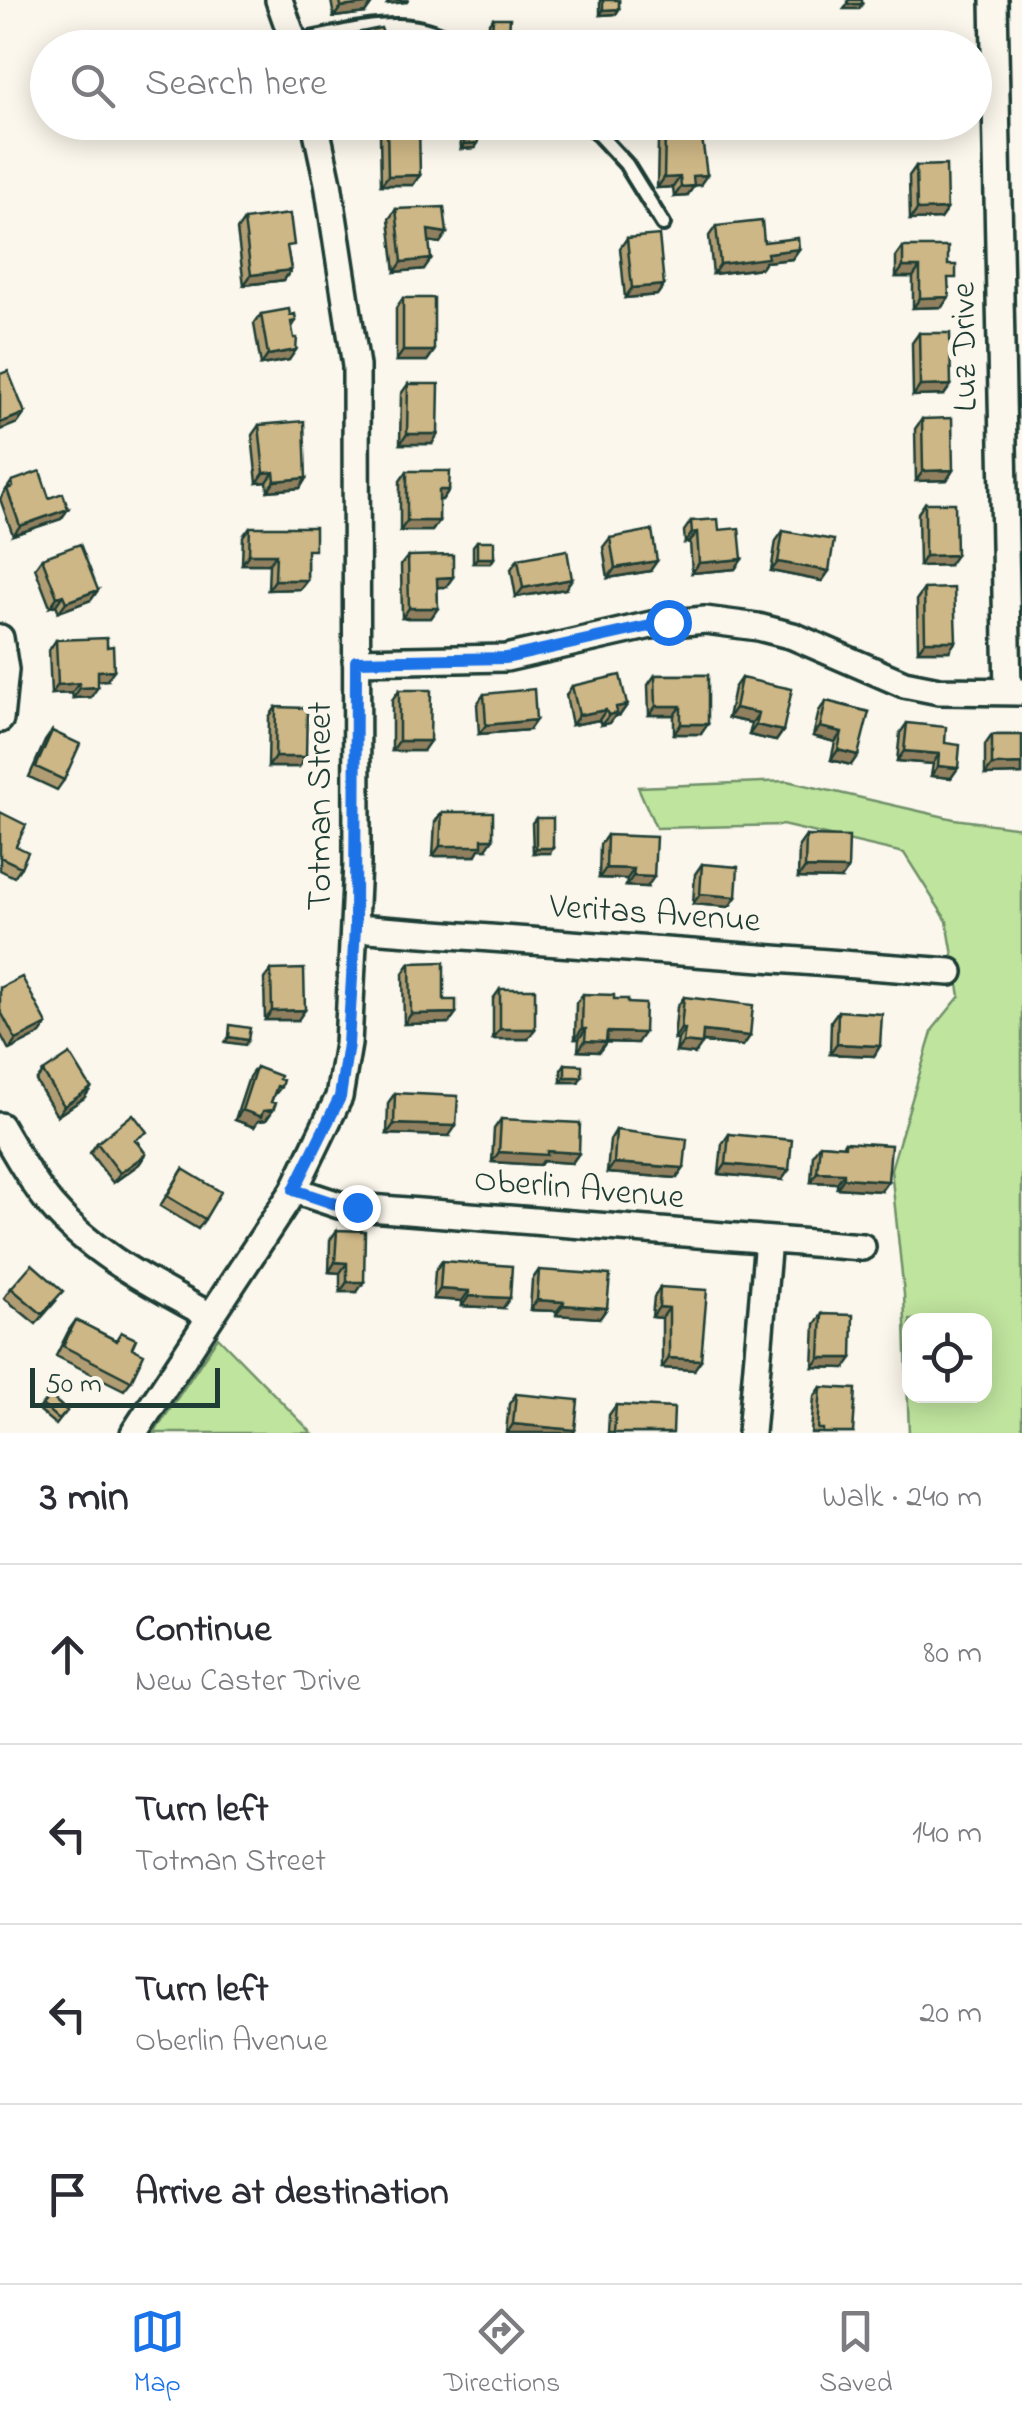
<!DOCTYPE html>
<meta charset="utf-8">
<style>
body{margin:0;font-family:"Indie Flower",sans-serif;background:#f7f7f7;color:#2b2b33}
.controls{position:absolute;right:30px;bottom:30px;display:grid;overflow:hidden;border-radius:20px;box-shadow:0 5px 25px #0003}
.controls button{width:90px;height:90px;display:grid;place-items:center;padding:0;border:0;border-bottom:2px solid #e1e1e2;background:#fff;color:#2b2b33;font:50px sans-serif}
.scale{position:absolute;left:30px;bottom:25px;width:190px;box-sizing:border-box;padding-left:10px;border:5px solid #1f3d34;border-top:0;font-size:28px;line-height:35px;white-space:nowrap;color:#1f3d34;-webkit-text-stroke:8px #fbf7ec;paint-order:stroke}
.stop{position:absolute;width:30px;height:30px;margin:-22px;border:8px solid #1a73e8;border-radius:50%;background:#fff}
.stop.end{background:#1a73e8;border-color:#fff;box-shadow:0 2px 10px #0008}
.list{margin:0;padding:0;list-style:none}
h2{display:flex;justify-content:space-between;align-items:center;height:130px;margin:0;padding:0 40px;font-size:42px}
h2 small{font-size:32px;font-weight:400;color:#7c7c81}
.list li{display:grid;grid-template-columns:65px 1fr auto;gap:30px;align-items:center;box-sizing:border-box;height:180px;padding:0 40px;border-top:2px solid #e1e1e2}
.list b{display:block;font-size:38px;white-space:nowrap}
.list p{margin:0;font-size:32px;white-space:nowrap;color:#7c7c81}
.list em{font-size:32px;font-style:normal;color:#7c7c81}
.icon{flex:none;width:55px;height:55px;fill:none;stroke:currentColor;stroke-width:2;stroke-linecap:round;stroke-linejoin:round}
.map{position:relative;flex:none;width:1022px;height:1433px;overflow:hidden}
.search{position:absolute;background:#fff;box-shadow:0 5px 25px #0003;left:30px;right:30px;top:30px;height:110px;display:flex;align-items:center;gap:25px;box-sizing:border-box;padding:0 35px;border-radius:55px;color:#7c7c81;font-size:38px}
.sheet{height:850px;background:#fff}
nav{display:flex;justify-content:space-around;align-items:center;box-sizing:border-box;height:140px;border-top:2px solid #e1e1e2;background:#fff;font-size:28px;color:#7c7c81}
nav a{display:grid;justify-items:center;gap:5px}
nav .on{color:#1a73e8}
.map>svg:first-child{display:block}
</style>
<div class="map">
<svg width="1022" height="1433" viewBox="0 0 1022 1433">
<rect width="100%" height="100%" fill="#fbf7ec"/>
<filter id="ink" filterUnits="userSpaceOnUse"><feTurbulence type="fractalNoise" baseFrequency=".01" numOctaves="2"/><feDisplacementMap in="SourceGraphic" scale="20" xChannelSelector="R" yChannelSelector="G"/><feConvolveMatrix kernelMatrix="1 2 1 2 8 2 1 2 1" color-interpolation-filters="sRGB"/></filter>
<g filter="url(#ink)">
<path fill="#bfe49e" stroke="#6f9069" stroke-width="2.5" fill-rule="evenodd" d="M787,781L954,819L1022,828V1433H909L904,1294L891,1169L933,1029L960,996L947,921L904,853L782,825L656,828L638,787ZM910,1320H984V1396H910Z
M218,1337L312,1433H154Z"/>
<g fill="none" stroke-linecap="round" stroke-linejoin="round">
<defs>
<path id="service" d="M294,42C352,33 411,8 462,48
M587,122L626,164L663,224"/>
<path id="minor" d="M279,0L296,48
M994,0L1008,692
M0,638L5,670L0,719
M356,661L506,658L651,625L705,620L758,627L793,636L904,684L939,691L1022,692
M355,928L950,972
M0,1126C16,1153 31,1181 51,1205C94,1256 153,1284 210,1316
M294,1190L339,1205L357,1207L862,1247
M134,1433L294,1190L339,1097L348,1044L357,864L356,366L328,183L315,122
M751,1433L768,1240"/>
</defs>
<use href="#service" stroke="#1f3d34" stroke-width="20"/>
<use href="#minor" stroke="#1f3d34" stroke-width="32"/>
<use href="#service" stroke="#fbf7ec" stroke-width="12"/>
<use href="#minor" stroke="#fbf7ec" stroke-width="25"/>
</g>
<path fill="#b19d73" stroke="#1f3d34" stroke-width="2.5" d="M331,0H372V3L365,13L334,17Z
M600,0H619V9L616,14L600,15Z
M493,18L506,38L489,37V23Z
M347,35L388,48H341L340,45Z
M907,122H945L939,133L907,134Z
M387,124L420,175L413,185H381L380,134Z
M463,129L475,148L461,149L460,134Z
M665,132L700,185H694L687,196L674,197L673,187L657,188L658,142Z
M916,166L947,209L940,219L910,220L909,176Z
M396,209L440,243L429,241L424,269L395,272L389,219Z
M244,220L288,253L291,270L284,280L244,285L237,230Z
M716,226L764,242L799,249L792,259L765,262L761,268L713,274L709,236Z
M627,238L664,285L657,295L625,298L620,248Z
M903,247L949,288L942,307L913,308V277H896V257Z
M403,298L434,351L427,361H396V308Z
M261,314L290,315L296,321L292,327L289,360L261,365L254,324Z
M919,333L951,385L944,395L913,396L912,343Z
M408,384L432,444H400L401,394Z
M922,419L953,470L947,480L916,481L915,429Z
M259,425L306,478L300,488L268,491L267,482L257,483L252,435Z
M407,471L449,490L442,500H439V521L432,531H400V481Z
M12,481L49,498L68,509L61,519L13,535L0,499Z
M925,503L949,565L919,566L918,513Z
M691,521L719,530L742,559L735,569L692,573L690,542L685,543L684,531Z
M250,527L307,560V580L300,589L268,590L269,564H242L243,536Z
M783,531L829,571L822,581L771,571L776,541Z
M610,538L650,571L608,578L603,547Z
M477,541L494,558L491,563H473V546Z
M408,556L446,587H437L438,608L431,618H402L401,565Z
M42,558L98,590L91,600L59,612L56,605L50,607L35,568Z
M518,559L565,589L516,597L511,569Z
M924,589L949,651H918L917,599Z
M56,640L107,680H98L91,697L73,698L72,693L51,694L49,650Z
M655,675H708L701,734H674V715H649L648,685Z
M741,678L783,731L776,741L749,735L752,723L728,718L734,688Z
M572,686L627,705L620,715L615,716L610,723L601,725L599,720L572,725L566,695Z
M399,690L423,751H392V700Z
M484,694L529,730L479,734L477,704Z
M826,701L869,712L851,765L831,760L835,742L813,736L819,711Z
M276,707L306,757L299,767H268L269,717Z
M907,723L945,743L958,768L951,778L931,776L933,764L897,761L900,733Z
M52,731L64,780L57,790L29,777L45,741Z
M992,735H1022V774L985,775V745Z
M0,812L16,846L21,867L14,877L0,870Z
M442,812L486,849H479L475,856H433L435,822Z
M536,818L550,853H533L532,823Z
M607,835L647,887L626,886L627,879L599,878L600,845Z
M806,836L841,879L798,878L799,846Z
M702,864L736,897L729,907L693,904L695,874Z
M410,963L444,1000L449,1023L404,1024L403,973Z
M271,970L298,1020H265L264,979Z
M0,988L47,1024L40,1034L9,1050L0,1033Z
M500,989L528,1039H493V999Z
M583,994L614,999L628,1003L637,1043L606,1042L599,1052L578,1051L579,1039H575L576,1003Z
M684,997L750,1036L743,1046L702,1042L695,1054L676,1052L678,1039H674L677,1007Z
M838,1011L880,1046L874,1056L830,1054L831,1021Z
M565,1064L578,1082H561V1070Z
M256,1067L279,1079L281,1087L273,1097L271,1102L273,1110L266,1120L258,1121L254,1127L235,1120L249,1077Z
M43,1072L91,1088L84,1098L57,1116L36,1081Z
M395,1093L449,1136L387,1134L388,1103Z
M501,1119L579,1153L572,1163L543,1161L540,1165L492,1162L494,1129Z
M616,1130L684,1168L677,1178L607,1173L610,1140Z
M729,1134L782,1180L719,1174L722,1144Z
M140,1142L138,1143L146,1154L139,1164L113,1183L90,1153L97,1143Z
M845,1142L881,1191L837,1188V1183L811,1182L813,1154L820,1144L842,1146Z
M183,1169L205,1219L198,1229L160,1206Z
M337,1230L357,1292H340V1273L329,1272L330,1240Z
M442,1261L503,1308L462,1306V1301L433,1299L435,1271Z
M539,1270L607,1308L600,1318L556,1315L557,1311L530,1310L532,1280Z
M660,1287L694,1370L662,1368V1318L652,1317L654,1297Z
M11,1288L56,1301L36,1324L4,1298Z
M822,1314L845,1368L813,1367L815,1324Z
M76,1320L116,1340L121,1332L132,1348L131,1381L124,1390L56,1356L69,1330Z
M821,1387L853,1433H811L814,1397Z
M516,1394L575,1430L573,1433H506L509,1404Z
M50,1396L67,1411L56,1425L38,1410Z
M616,1405L673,1433H608L609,1415Z"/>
<path fill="#90805e" stroke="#1f3d34" stroke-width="2.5" d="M390,0H408L407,2L387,4Z
M372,3L365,13L334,17L341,7Z
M848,4H862L859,9H844Z
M619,9L616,14L600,15L603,10Z
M492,32L509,33L506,38L489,37Z
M946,123L939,133L907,134L914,124Z
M478,143L475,148L461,149L464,144Z
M420,175L413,185H381L388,176Z
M707,175L700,185L686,186L693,176Z
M680,177L673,187L657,188L664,178Z
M694,186L687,196L674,197L681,187Z
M947,209L940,219L910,220L917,210Z
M428,230L447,233L440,243L421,240Z
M799,249L792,259L765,262L761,268L713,274L720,264L767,253Z
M431,259L424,269L395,272L402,262Z
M903,267H920L913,277H896Z
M291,270L284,280L244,285L251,275Z
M664,285L657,295L625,298L632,288Z
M949,297L942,307L913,308L920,298Z
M296,350L289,360L261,365L268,355Z
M403,351H434L427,361H396Z
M951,385L944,395L913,396L920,386Z
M25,413L18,423L0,430V423Z
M407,434H438L432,444H400Z
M953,470L947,480L916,481L923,471Z
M274,472L267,482L257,483L264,473Z
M306,478L300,488L268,491L275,481Z
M439,490H449L442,500H432Z
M68,509L61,519L13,535L20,526Z
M407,521H439L432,531H400Z
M697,532L690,542L685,543L692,533Z
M249,554H276L269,564H242Z
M956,555L949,565L919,566L925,556Z
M477,558H494L491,563H473Z
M742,559L735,569L692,573L699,563Z
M657,561L650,571L608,578L615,568Z
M778,562L829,571L822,581L771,571Z
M453,577L446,587H430L437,578Z
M572,579L565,589L516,597L523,588Z
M275,580H307L300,589L268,590Z
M98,590L91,600L59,612L66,602Z
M63,595L56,605L50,607L57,597Z
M409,608H438L431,618H402Z
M925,641H956L949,651H918Z
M114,670L107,680L91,681L98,671Z
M79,683L72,693L51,694L58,685Z
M98,687L91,697L73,698L80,688Z
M627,705L620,715L615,716L610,723L601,725L616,707Z
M656,706H681L674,715H649Z
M735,708L759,713L752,723L728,718Z
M606,710L599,720L572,725L579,715Z
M536,720L529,730L479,734L486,725Z
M681,724H708L701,734H674Z
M756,725L783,731L776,741L749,735Z
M820,727L842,732L835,742L813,736Z
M399,741H430L423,751H392Z
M838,750L858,755L851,765L831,760Z
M904,751L939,754L933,764L897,761Z
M275,757H306L299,767H268Z
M1022,764V774L985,775L992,765Z
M938,766L958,768L951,778L931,776Z
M482,839H493L486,849H479L475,856H433L440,846Z
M536,848H553L550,853H533Z
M606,868L634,869L627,879L599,878Z
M805,868L848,869L841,879L798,878Z
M633,876L654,877L647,887L626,886Z
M700,894L736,897L729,907L693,904Z
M305,1010L298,1020H265L272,1011Z
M456,1013L449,1023L404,1024L411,1014Z
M47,1024L40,1034L9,1050L16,1040Z
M500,1029H535L528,1039H493Z
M582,1029H586L579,1039H575Z
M681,1029H685L678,1039H674Z
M703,1031L750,1036L743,1046L696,1041Z
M607,1032L644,1033L637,1043L606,1042L599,1052L578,1051L585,1041Z
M229,1037L248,1040L245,1045L225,1042Z
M683,1042L702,1044L695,1054L676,1052Z
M837,1044L880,1046L874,1056L830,1054Z
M565,1077H582L578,1082H561Z
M91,1088L84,1098L57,1116L64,1106Z
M242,1110L263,1111L273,1110L266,1120L258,1121L254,1127L235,1120Z
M394,1124L456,1126L449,1136L387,1134Z
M547,1151L579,1153L572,1163L543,1161L540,1165L492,1162L499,1152Z
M146,1154L139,1164L113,1183L120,1173Z
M614,1163L684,1168L677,1178L607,1173Z
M726,1164L789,1170L782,1180L719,1174Z
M817,1172L844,1173L837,1183L811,1182Z
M844,1178L888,1181L881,1191L837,1188Z
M335,1262L347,1263L340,1273L329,1272Z
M347,1282H364L357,1292H340Z
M440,1289L469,1291L462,1301L433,1299Z
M469,1296L510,1298L503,1308L462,1306Z
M537,1300L564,1302L557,1311L530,1310Z
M563,1305L607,1308L600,1318L556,1315Z
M659,1307L669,1308L662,1318L652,1317Z
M669,1358L701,1360L694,1370L662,1368Z
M820,1358H852L845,1368L813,1367Z
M513,1424L575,1430L573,1433H507Z"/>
<path fill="#ceb786" stroke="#1f3d34" stroke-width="2.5" d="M340,0H372V3L341,7Z
M603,0H619V9L603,10Z
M848,0H862V4H848Z
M493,18H510L509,33L492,32Z
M381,28L388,48H352L347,35Z
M419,40L421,48H401V45Z
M914,122H945L946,123L914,124Z
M419,123L420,175L388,176L387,124Z
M477,128L478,143L464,144L463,129Z
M701,130L707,175L693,176L694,186L681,187L680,177L664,178L665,132Z
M946,165L947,209L917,210L916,166Z
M444,207L447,233L428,230L431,259L402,262L396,209Z
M290,214L294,245L287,246L291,270L251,275L244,220Z
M762,221L764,242L798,238L799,249L767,253L768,258L720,264L716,226Z
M659,235L664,285L632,288L627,238Z
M903,247H948V265H956V278H948L949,297L920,298V267H903Z
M403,298H434V351H403Z
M289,309L290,315L295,314L296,321L291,322L294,338H297L296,350L268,355L261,314Z
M919,333H950L951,385L920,386Z
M8,371L25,413L0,423V374Z
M408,384H439L438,434H407Z
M952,418L953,470L923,471L922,419Z
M304,421L306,478L275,481L274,472L264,473L259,425Z
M40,471L49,498L63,493L68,509L20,526L7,489L13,487L12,481Z
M407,471H450L449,490H439V521H407Z
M925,503H955L956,555L925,556Z
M718,519L719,530L739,528L742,559L699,563L697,532L692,533L691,521Z
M250,527H315V550H307V580H275L276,554H249Z
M652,530L657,561L615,568L610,538Z
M783,531L834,540L829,571L778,562Z
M477,541H494V558H477Z
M80,544L98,590L66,602L63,595L57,597L42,558Z
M567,550L572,579L523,588L518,559Z
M453,555V577L437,578L438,608H409L408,556Z
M954,588L956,641H925L924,589Z
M107,638V647L113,646L114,670L98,671V687L80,688L79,683L58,685L56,640Z
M620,675L627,705L616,707L617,713L608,715L606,710L579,715L572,686Z
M655,675H708V724H681V706H656Z
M741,678L792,689L783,731L756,725L759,713L735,708Z
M534,689L536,720L486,725L484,694Z
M399,690H431L430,741H399Z
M826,701L869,712L858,755L838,750L842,732L820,727Z
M276,707L307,708L306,757H275Z
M907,723L946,727L945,743L960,745L958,768L938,766L939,754L904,751Z
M52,731L80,744L64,780L36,767Z
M992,735H1022V764L992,765Z
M0,812L26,825L16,846L28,852L21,867L0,857Z
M442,812H493V839H482V846H440Z
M536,818H553V848H536Z
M607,835L656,837L654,877L633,876L634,869L606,868Z
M806,836L849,837L848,869L805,868Z
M702,864L738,867L736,897L700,894Z
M444,962V1000H456V1013L411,1014L410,963Z
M304,969L305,1010L272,1011L271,970Z
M22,977L47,1024L16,1040L0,1010V988Z
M500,989H535V1029H500Z
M583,994L614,995V999H628V1003L645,1004L644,1033L607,1032L606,1042L585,1041L586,1029H582Z
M684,997L753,1005L750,1036L703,1031L702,1044L683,1042L685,1029H681Z
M838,1011L882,1014L880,1046L837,1044Z
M230,1025L250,1028L248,1040L229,1037Z
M70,1054L91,1088L64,1106L43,1072Z
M565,1064L582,1065V1077H565Z
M256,1067L280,1076L279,1079L283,1080L281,1087L277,1086L271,1102L276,1103L273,1110L263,1111L261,1117L242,1110Z
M395,1093L458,1096L456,1126L394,1124Z
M133,1114L147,1132L135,1140L146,1154L120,1173L97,1143Z
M501,1119L580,1123L579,1153L547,1151V1155L499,1152Z
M616,1130L687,1139L684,1168L614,1163Z
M729,1134L792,1140L789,1170L726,1164Z
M845,1142L891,1145L888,1181L844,1178V1173L817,1172L820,1144L845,1146Z
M183,1169L221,1192L205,1219L167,1196Z
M337,1230L365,1231L364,1282H347V1263L335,1262Z
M442,1261L512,1266L510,1298L469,1296V1291L440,1289Z
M32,1264L63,1291L42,1314L11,1288Z
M539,1270L610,1275L607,1308L563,1305L564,1302L537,1300Z
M660,1287L707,1290L701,1360L669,1358V1308L659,1307Z
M822,1314L853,1315L852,1358H820Z
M76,1320L117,1341L121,1332L136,1339L132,1348L144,1354L131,1381L63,1346Z
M821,1387L856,1389L853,1433H823V1429H818Z
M516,1394L578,1400L575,1430L513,1424Z
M50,1396L67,1411L59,1420L42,1405Z
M616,1405L674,1408L673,1433H614Z"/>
</g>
<g fill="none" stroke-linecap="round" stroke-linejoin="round" filter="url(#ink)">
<path stroke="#1a73e8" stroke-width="12" d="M357,1207L339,1205L294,1190L340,1097L348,1044L355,928L356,661L506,658L668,622"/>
</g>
<g text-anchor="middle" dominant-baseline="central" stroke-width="10" stroke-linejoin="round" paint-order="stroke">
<g font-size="35" fill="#1f3d34" stroke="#fbf7ec">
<text transform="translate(966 347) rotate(-91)">Luz Drive</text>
<text transform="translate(321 806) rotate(-90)">Totman Street</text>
<text transform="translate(655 915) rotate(4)">Veritas Avenue</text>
<text transform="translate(579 1190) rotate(5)">Oberlin Avenue</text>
</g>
</g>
</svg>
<div class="controls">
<button><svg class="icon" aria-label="locate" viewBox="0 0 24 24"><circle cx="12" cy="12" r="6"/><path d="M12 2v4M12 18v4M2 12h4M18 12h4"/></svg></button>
</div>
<div class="scale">50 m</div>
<div class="stop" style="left:668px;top:622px"></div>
<div class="stop end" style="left:357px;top:1207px"></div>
<div class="search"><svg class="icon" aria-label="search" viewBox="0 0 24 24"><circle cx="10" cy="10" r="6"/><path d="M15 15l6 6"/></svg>Search here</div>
</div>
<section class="sheet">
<h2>3 min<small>Walk · 240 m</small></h2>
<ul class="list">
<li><svg class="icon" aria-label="ahead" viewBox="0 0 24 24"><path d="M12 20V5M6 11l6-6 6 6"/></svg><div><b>Continue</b><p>New Caster Drive</p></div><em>80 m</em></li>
<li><svg class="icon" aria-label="left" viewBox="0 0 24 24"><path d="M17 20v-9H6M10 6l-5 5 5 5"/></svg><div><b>Turn left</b><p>Totman Street</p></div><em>140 m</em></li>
<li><svg class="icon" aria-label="left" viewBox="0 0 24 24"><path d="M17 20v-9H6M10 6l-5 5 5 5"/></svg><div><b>Turn left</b><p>Oberlin Avenue</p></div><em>20 m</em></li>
<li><svg class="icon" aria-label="arrive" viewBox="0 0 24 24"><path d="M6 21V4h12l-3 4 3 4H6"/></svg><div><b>Arrive at destination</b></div></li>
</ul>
</section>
<nav>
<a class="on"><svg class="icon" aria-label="map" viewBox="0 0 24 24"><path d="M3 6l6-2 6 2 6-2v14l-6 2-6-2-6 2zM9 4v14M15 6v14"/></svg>Map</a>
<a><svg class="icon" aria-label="directions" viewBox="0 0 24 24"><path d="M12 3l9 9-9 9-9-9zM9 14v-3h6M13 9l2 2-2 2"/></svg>Directions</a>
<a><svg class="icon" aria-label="saved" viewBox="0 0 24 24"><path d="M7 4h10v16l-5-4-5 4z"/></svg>Saved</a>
</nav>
